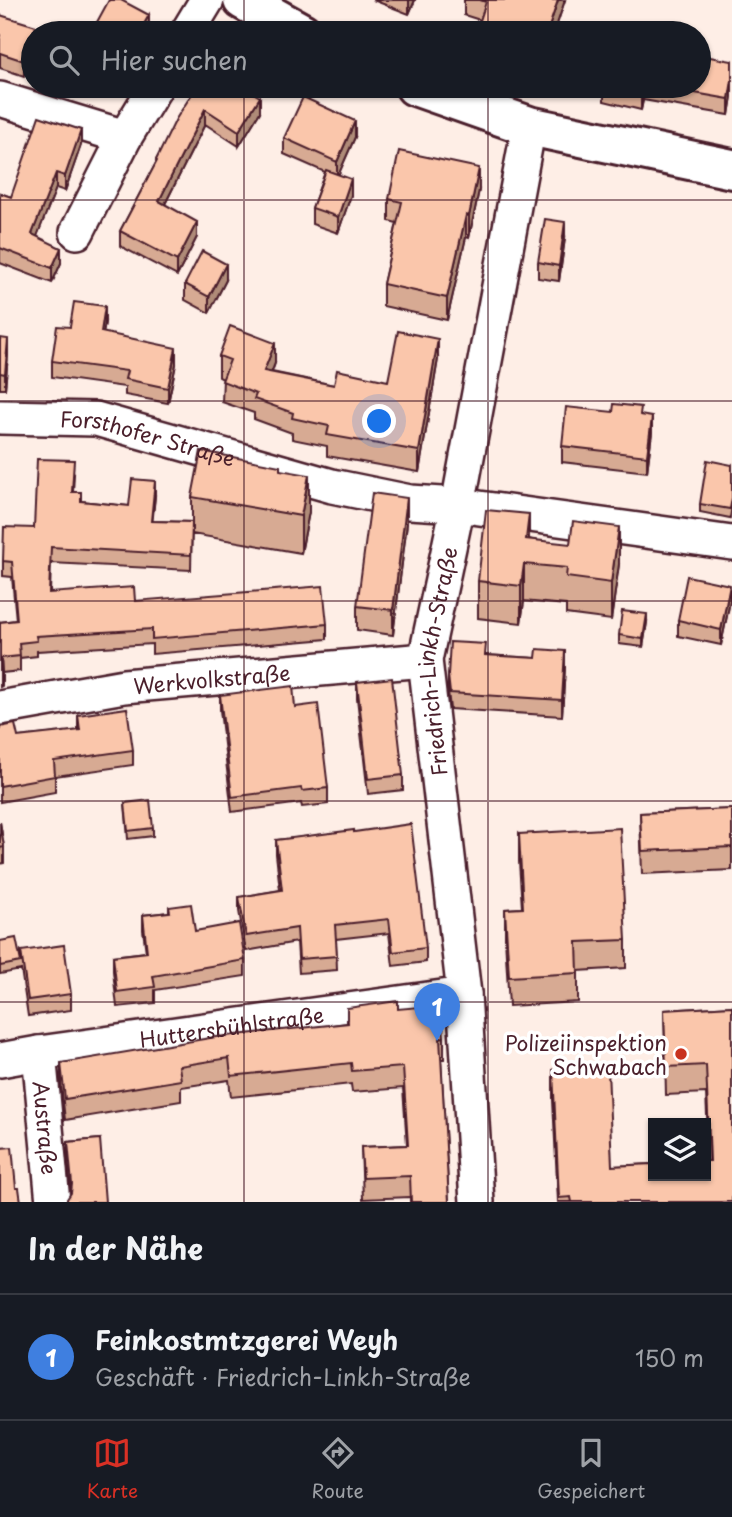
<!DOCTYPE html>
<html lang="de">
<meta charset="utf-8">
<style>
body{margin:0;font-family:"Playpen Sans",sans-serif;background:#20242c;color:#f1f3f6}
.controls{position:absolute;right:21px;bottom:21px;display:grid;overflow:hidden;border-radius:0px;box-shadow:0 2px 5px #0004}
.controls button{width:63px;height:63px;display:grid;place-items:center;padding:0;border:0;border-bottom:2px solid #363941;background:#171b24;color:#f1f3f6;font:35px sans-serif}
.you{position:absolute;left:380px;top:422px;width:24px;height:24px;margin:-18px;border:5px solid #fff;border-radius:50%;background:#1a73e8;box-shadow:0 0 0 10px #1a73e833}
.badge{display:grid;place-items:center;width:46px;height:46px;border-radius:50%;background:#d93025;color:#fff;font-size:23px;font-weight:700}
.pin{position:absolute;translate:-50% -58px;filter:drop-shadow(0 2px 4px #0008)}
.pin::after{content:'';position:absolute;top:37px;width:24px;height:21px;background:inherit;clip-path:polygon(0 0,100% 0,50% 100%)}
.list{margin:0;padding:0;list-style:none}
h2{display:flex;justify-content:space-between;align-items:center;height:91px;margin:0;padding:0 28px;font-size:30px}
h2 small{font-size:23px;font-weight:400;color:#9ea1a6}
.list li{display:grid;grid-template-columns:46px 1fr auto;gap:21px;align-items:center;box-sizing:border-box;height:126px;padding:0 28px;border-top:2px solid #363941}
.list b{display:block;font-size:26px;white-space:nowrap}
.list p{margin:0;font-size:23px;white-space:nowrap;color:#9ea1a6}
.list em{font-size:23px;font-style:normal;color:#9ea1a6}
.icon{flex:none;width:38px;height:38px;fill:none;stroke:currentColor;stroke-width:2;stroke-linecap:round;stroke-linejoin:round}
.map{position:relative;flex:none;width:732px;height:1202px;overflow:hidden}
.search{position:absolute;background:#171b24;box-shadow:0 2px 5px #0004;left:21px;right:21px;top:21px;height:77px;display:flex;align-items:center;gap:18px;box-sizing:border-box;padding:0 24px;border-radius:38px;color:#9ea1a6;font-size:26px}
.sheet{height:217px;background:#171b24}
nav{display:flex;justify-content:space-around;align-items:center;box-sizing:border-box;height:98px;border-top:2px solid #363941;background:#171b24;font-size:19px;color:#9ea1a6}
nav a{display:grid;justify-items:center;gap:4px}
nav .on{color:#d93025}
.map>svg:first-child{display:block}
</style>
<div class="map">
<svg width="732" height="1202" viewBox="0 0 732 1202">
<rect width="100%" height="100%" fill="#feeee6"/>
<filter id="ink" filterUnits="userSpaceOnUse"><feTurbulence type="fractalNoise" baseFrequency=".0143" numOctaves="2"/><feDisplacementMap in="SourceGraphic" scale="14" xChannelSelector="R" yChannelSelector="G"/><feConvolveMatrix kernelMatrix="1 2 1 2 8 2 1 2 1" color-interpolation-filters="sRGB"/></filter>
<g filter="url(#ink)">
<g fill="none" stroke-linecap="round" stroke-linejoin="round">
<defs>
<g id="minor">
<path d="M187,33L207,0"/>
<path d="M0,99L125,137L156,86"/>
<path d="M77,232L125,137"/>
<path id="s1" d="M0,417L96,419L332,486L410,502L458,505L732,543"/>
<path id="s2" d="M0,708L124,686L425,660"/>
<path id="s3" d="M39,1053L53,1202"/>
<path id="s4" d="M0,1060L39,1053L464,994"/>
<path id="s5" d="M477,1202L464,994L425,660L458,505L529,126"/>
</g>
<path id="major" d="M243,0L302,33
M415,86L529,126L732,169"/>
</defs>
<use href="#minor" stroke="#4a1f2b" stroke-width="38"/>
<use href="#major" stroke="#4a1f2b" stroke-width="44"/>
<use href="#minor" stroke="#fff" stroke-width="33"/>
<use href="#major" stroke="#fff" stroke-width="38"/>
</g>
<path fill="#d7aa93" stroke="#4a1f2b" stroke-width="2" d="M373,0H415L409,14Z
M464,0H565L554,33L480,20L464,15Z
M0,15L36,33H33V48L24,76L0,68Z
M732,61V96L729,115L643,100L641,110L604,101V86H699Z
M197,86L260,112L239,146L205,124L165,204L197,237L177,276L120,246V231L156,163V160Z
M355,137L338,175L351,195L338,233L312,224V208L325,172L284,154V138Z
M81,145L65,191L56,188L37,236L61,263L52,283L0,263V193L11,197Z
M479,190L469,238L466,237L447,320L383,306V284L397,223L389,221V199Z
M565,238L559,281L538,278V262Z
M226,280L209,313L185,300V284Z
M105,322L103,333L176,364L168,403L125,395V387L52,377V361L70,327Z
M0,338L8,355L5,389H0Z
M219,356L275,363L272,372L334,385L388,381L438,359L419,472L327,456V446L292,439V433L254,419V413L222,402L223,379L219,377Z
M613,412L641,415L652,432L647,472L562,462V446Z
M732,465V506L730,518L700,512V504Z
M280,470L309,512L301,553L192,534V497Z
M74,475L73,492L81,501L129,506L155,496L152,521L192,522L191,570L51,563L50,593L135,601L327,624V639L152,654V644L37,651V656L20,658V671L2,673V686L0,622L16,620L12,577L3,576V561L34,528Z
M407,523L393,635L357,630V606Z
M529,539L619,564L611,620L566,614V605L524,601L521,623L478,618V581Z
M730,601L721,645L678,636V620Z
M647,622L643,647L619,644V635Z
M486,655L536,658L565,667L562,716L450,709L448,691V675Z
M357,682L403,775V790L368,794L357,698Z
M220,695L295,707L328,788V804L302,807L301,803L232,812L220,710Z
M78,715L133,750V765L55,776V792L0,802V727L18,737L78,731Z
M125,803L153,828V836L128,839Z
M732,809V870L642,874L640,813Z
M0,822L4,847V863L0,864Z
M354,832L426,948V962L393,966L389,933L336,939L337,970L299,973L297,942L246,951L239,911V897L280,890L276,854V840Z
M519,834L626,940V968L578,971V1002L509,1006L505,938V909L522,908L519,862Z
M169,907L195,931L245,960V976L155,990V1003L117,1007L113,971V956L146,952L143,930V915L169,912Z
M0,941L21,961V951L71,994V1010L28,1016L21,969V970L0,974Z
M732,1006V1202H558L553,1100V1071L612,1166L709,1161L706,1093L666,1095L664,1010Z
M347,1008L398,1009L444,1037V1059H441L449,1202H410V1197L363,1199L361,1147L407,1145L403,1088L352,1092L351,1084L231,1097L229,1080L181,1087V1101L65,1120L61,1084V1063L347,1023Z
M100,1139L71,1190L68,1158V1142Z"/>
<path fill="#af8b78" stroke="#4a1f2b" stroke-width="2" d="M409,0H415L409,14Z
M558,0H565L554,33H547Z
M149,15V31L148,33H139Z
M33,33V48L24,76V61Z
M732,80V96L729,115V99Z
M643,86V100L641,110V94Z
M260,97V112L239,146V131Z
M205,109V124L159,216V201Z
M355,121V137L337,178V162Z
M81,130V145L65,191V176Z
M479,168V190L469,238V216Z
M56,173V188L32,249V234Z
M351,179V195L338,233V217Z
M466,215V237L447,320V298Z
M197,222V237L177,276V261Z
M565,222V238L559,281V266Z
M61,248V263L52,283V268Z
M226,264V280L209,313V297Z
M105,306V322L101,348V332Z
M8,339V355L5,389V374Z
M438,339V359L419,472V451Z
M275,343V363L264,391V371Z
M176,348V364L168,403V388Z
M652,417V432L647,472V456Z
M309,475V512L301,553V516Z
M155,481V496L151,536V521Z
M407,498V523L393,635V610Z
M529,514V551L526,539Z
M619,527V564L611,620V583Z
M524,564V601L521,623V586Z
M730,585V601L721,645V630Z
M647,614V622L643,647V639Z
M565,651V667L562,716V700Z
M2,671V686L0,687V672Z"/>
<path fill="#fac6ab" stroke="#4a1f2b" stroke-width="2" d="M109,0H121L149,15L139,33H91Z
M480,0H558L547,33H476L486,2Z
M0,15L36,26L24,61L0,53Z
M699,55L732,61V80L729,99L655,86H699Z
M197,86H241L260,97L239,131L205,109L159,201L197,222L177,261L120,231L157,161L156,160L176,119Z
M607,86H643L641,94Z
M303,97L355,121L337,162L284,138Z
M39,116L81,130L65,176L56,173L32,234L61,248L52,268L0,248V193L11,197Z
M399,151L479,168L469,216L466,215L447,298L383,284L402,202L389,199Z
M326,170L351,179L338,217L312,208Z
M545,219L565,222L559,266L538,262Z
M202,251L226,264L209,297L185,284Z
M74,302L105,306L101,332L176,348L168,388L125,379L127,371L52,361L57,326L70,327Z
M230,326L275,343L264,371L334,385L337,370L388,381L398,331L438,339L419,451L327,435L329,426L292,418L293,413L254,399L256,394L222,381L230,360L219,356Z
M0,338L8,339L5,374L0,373Z
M614,404L641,407L640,415L652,417L647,456L562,446L566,407L613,412Z
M201,451L280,466V470L309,475L301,516L192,497Z
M37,459L74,460L72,492H81V501L129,506L132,479L155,481L151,521L192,522L191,555L51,547L49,593L134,587L135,601L323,586L327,624L152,639V629L36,636L37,641L19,643L20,656L1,658L2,671L0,672V622L17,620L12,562L3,561L4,527L34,528Z
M707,460L732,465V498L730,509L700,504Z
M372,493L407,498L393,610L357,606Z
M486,510L529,514L526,539L570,544L573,521L619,527L611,583L566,577L567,568L524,564L521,586L478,581Z
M687,576L730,585L721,630L678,620Z
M622,611L647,614L643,639L619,635Z
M450,642L486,644L485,655L536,658L537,649L565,651L562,700L450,693L448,675Z
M392,678L403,775L368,779L357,682Z
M293,686L295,707L318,704L328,788L302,791L301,788L232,797L220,695Z
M127,708L133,750L54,761L55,776L0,786V727L15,724L18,737L80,730L78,715Z
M150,800L153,828L128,831L125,803Z
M732,809V847L642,851L640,813Z
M0,822L4,847L0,848Z
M411,824L426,948L393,952L389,919L335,925L337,956L299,959L297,928L246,936L239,897L282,890L276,840L354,830V832Z
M620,828L626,940L577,942L578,973L509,977L505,909L523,908L519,834Z
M191,904L195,931L239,923L245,960L153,976L155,987L117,992L113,956L147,952L143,915L170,912L169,907Z
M16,938L21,962L0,966V941Z
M64,945L71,994L28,1000L21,951Z
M398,1001V1009L441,1005L444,1037L440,1038L449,1202H411L410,1176L363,1178L361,1147L408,1145L403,1067L352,1071L351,1063L231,1076L229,1058L179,1066L181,1080L65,1099L61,1063L216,1037L348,1023L347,1008Z
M732,1006V1202H572L571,1197L559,1198L553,1071L608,1069L612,1166L653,1164V1176H706V1161H710L706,1065L666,1067L664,1010Z
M100,1139L105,1202H67V1199L71,1193L72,1184L68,1142Z
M12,1147L16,1188H19L21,1202H0V1148Z"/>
</g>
<path fill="none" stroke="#4a1f2b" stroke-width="2" stroke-opacity="0.55" d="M244,0V33M488,0V33M244,86V1202M488,86V1202M0,200H732M0,401H732M0,601H732M0,801H732M0,1002H732"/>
<circle fill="#c8321e" stroke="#fff" stroke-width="2.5" cx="681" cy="1054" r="7"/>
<g text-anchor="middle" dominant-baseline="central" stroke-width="7" stroke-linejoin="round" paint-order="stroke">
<g font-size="21" fill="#4a1f2b" stroke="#fff">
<text stroke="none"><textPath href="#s1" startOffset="150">Forsthofer Straße</textPath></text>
<text stroke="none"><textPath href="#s5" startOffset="544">Friedrich-Linkh-Straße</textPath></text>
<text stroke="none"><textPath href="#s2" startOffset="214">Werkvolkstraße</textPath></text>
<text stroke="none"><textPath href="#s4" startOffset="234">Huttersbühlstraße</textPath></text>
<text stroke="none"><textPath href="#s3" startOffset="75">Austraße</textPath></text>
</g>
<g font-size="21" fill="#4a1f2b" stroke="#fff" text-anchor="end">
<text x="667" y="1042">Polizeiinspektion<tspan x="667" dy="24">Schwabach</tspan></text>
</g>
</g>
</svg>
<div class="controls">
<button><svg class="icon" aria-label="layers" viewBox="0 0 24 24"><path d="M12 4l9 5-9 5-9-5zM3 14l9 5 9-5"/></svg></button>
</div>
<div class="you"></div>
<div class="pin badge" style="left:437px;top:1041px;background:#3f7fe0">1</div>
<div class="search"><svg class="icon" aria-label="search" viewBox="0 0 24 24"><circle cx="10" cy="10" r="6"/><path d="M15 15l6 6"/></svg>Hier suchen</div>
</div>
<section class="sheet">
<h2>In der Nähe<small></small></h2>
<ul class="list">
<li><span class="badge" style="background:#3f7fe0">1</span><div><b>Feinkostmtzgerei Weyh</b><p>Geschäft · Friedrich-Linkh-Straße</p></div><em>150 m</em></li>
</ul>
</section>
<nav>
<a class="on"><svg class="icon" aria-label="map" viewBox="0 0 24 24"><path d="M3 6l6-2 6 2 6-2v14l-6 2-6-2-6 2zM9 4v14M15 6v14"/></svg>Karte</a>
<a><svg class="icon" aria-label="directions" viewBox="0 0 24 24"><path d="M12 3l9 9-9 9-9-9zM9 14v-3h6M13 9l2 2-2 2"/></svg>Route</a>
<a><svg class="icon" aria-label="saved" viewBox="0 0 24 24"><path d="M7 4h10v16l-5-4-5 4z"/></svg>Gespeichert</a>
</nav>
